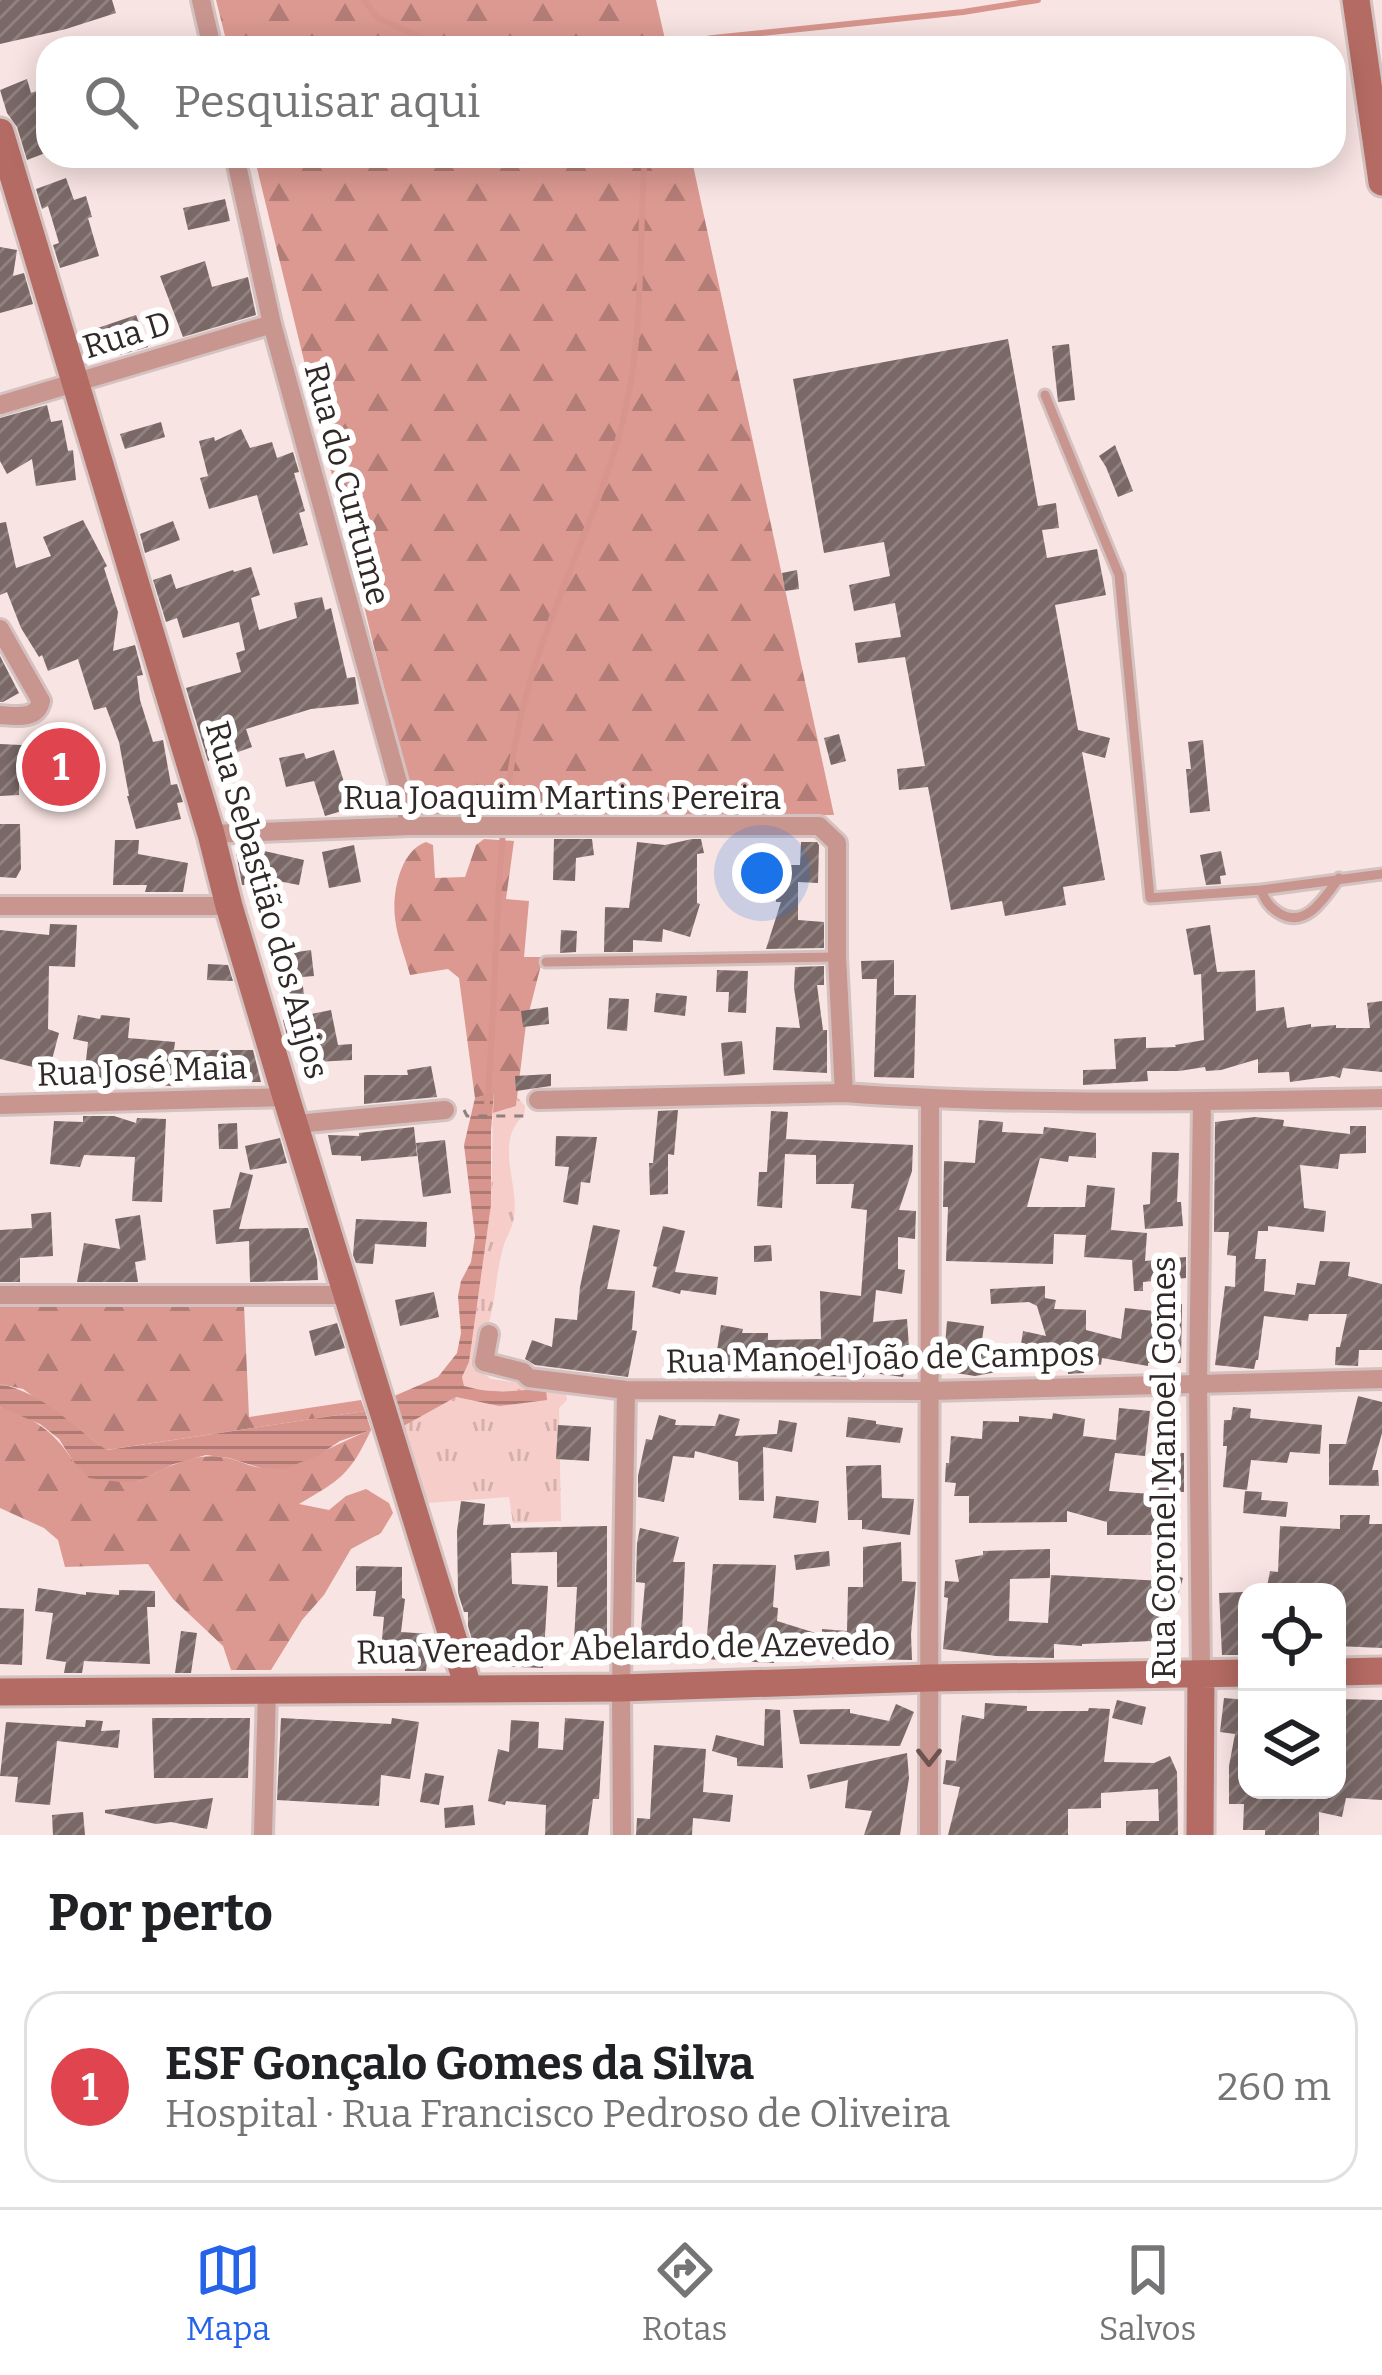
<!DOCTYPE html>
<html lang="pt">
<meta charset="utf-8">
<style>
body{margin:0;font-family:Bitter,serif;background:#f2f2f2;color:#202124}
.controls{position:absolute;right:36px;bottom:36px;display:grid;overflow:hidden;border-radius:24px;box-shadow:0 6px 30px #0003}
.controls button{width:108px;height:108px;display:grid;place-items:center;padding:0;border:0;border-bottom:3px solid #e0e0e0;background:#fff;color:#202124;font:60px sans-serif}
.you{position:absolute;left:762px;top:873px;width:42px;height:42px;margin:-30px;border:9px solid #fff;border-radius:50%;background:#1a73e8;box-shadow:0 0 0 18px #1a73e833}
.badge{display:grid;place-items:center;width:78px;height:78px;border-radius:50%;background:#2563eb;color:#fff;font-size:39px;font-weight:700}
.pin{position:absolute;translate:-50% -50%;border:6px solid #fff;box-shadow:0 3px 12px #0006}
.list{margin:0;padding:0;list-style:none}
h2{display:flex;justify-content:space-between;align-items:center;height:156px;margin:0;padding:0 48px;font-size:51px}
h2 small{font-size:39px;font-weight:400;color:#757577}
.list li{display:grid;grid-template-columns:78px 1fr auto;gap:36px;align-items:center;box-sizing:border-box;height:192px;margin:0 24px 24px;padding:0 24px;border:3px solid #e0e0e0;border-radius:36px}
.list b{display:block;font-size:45px;white-space:nowrap}
.list p{margin:0;font-size:39px;white-space:nowrap;color:#757577}
.list em{font-size:39px;font-style:normal;color:#757577}
.icon{flex:none;width:66px;height:66px;fill:none;stroke:currentColor;stroke-width:2;stroke-linecap:round;stroke-linejoin:round}
.map{position:relative;flex:none;width:1382px;height:1835px;overflow:hidden}
.search{position:absolute;background:#fff;box-shadow:0 6px 30px #0003;left:36px;right:36px;top:36px;height:132px;display:flex;align-items:center;gap:30px;box-sizing:border-box;padding:0 42px;border-radius:36px;color:#757577;font-size:45px}
.sheet{height:372px;background:#fff}
nav{display:flex;justify-content:space-around;align-items:center;box-sizing:border-box;height:168px;border-top:3px solid #e0e0e0;background:#fff;font-size:33px;color:#757577}
nav a{display:grid;justify-items:center;gap:6px}
nav .on{color:#2563eb}
.map>svg:first-child{display:block}
</style>
<div class="map">
<svg width="1382" height="1835" viewBox="0 0 1382 1835">
<defs>
<pattern id="grass-tufts" width="24" height="20" patternUnits="userSpaceOnUse" patternTransform="scale(3)"><rect width="24" height="20" fill="#f6cdc8"/><path d="M3 7l-1-3M5 7V3M7 7l1-3M15 17l-1-3M17 17v-4M19 17l1-3" fill="none" stroke="#d3b0ac"/></pattern>
<pattern id="forest-firs" width="22" height="20" patternUnits="userSpaceOnUse" patternTransform="scale(3)"><rect width="22" height="20" fill="#db9991"/><path d="M5 1l3.5 6h-7zM16 11l3.5 6h-7z" fill="#b27d76"/></pattern>
<pattern id="water-rules" width="6" height="5" patternUnits="userSpaceOnUse" patternTransform="scale(3)"><rect width="6" height="5" fill="#d7958d"/><path d="M0 2.5h6" fill="none" stroke="#af7a73"/></pattern>
<pattern id="building-hatch" width="6" height="6" patternUnits="userSpaceOnUse" patternTransform="scale(3)"><rect width="6" height="6" fill="#796866"/><path d="M-1 1l2-2M0 6l6-6M5 7l2-2" fill="none" stroke="#8f8280"/></pattern>
</defs>
<rect width="100%" height="100%" fill="#f8e4e2"/>
<path fill="url(#grass-tufts)" d="M517,1097L525,1106L524,1115C492,1144 522,1186 513,1222C511,1231 505,1239 503,1248C496,1272 496,1298 489,1322C486,1334 475,1343 476,1357C477,1368 483,1373 491,1379L565,1390L567,1400L559,1408L561,1521L513,1523L509,1497L427,1503L400,1428L456,1397L499,1406L545,1388C516,1392 493,1394 464,1386L462,1377L469,1362L491,1205L493,1113L516,1106Z"/>
<path fill="url(#forest-firs)" d="M216,0H656L667,48H228Z
M254,156H691L834,815L416,819Z
M484,839L514,841L506,899L529,901L524,957H543L526,1024L516,1106L493,1113L494,1093L475,1098L459,978L448,969L410,975C405,956 397,937 395,918C392,893 400,851 426,842L433,845L435,878L465,877L476,845Z
M244,1305L249,1417L361,1400L365,1411L106,1450L23,1389L0,1384V1307Z
M0,1407C33,1417 55,1432 73,1461L137,1482C166,1468 195,1451 227,1458C239,1460 252,1468 264,1468C302,1467 336,1443 371,1430C350,1475 340,1480 299,1504L329,1510L346,1496L366,1489L389,1503L393,1513L381,1533L351,1549L324,1595L302,1620L271,1670H231L223,1646L173,1599L148,1564L65,1567L58,1540L44,1528L0,1508Z"/>
<path fill="url(#water-rules)" d="M494,1092L491,1131V1205L469,1362L462,1377L464,1386C493,1394 516,1392 546,1387L547,1400L499,1406L456,1397L400,1428L392,1397L438,1377L457,1353L461,1333L458,1296L461,1281L471,1262L475,1236L464,1145L475,1098Z
M0,1384C45,1393 70,1426 107,1450L365,1411L371,1430L340,1441L319,1455L284,1469L261,1468L229,1458L206,1455L174,1464L137,1482H120L89,1478L73,1461L59,1439L40,1424L0,1407Z"/>
<g fill="none" stroke-linecap="round" stroke-linejoin="round">
<path stroke="#d7958d" stroke-width="6" d="M364,0L378,18L445,48
M675,48L683,43L713,38L963,12L1038,0
M487,1102C499,976 492,846 520,721C542,620 594,528 621,428C645,338 638,247 645,156"/>
</g>
<path fill="url(#building-hatch)" d="M0,0H112L116,13L66,29L0,44Z
M27,79L31,93L48,87V103L41,106L48,128V152L27,160L17,127L7,113L0,90Z
M66,178L74,200L86,196L92,217L88,218L99,256L60,268L53,245L59,243L48,206L42,209L36,189Z
M225,199L230,221L188,230L183,208Z
M0,247L17,250L13,276L24,273L33,304L0,313Z
M205,261L212,287L248,277L256,315L183,337L160,276Z
M136,315L148,347L116,356L114,352L100,356L97,345L84,348L80,334Z
M1008,339L1038,506L1056,503L1059,528L1042,530L1047,558L1097,549L1106,595L1055,605L1078,730L1110,738L1105,758L1082,752L1105,880L1063,887L1066,905L1005,916L1002,901L951,910L928,787L899,790L897,769L925,766L905,657L858,663L855,643L901,637L895,603L854,611L849,585L890,576L884,542L824,553L793,379Z
M1069,344L1075,400L1058,402L1052,346Z
M47,405L51,422L62,420L68,451L73,450L76,480L36,486L32,459L7,474L0,461V418Z
M161,422L165,437L125,449L120,434Z
M241,429L250,448L272,442L277,458L293,452L299,472L294,473L305,511L299,513L308,545L273,554L257,495L209,509L200,478L208,476L199,441L214,437L215,441Z
M1115,445L1133,491L1118,497L1106,467L1099,456Z
M83,520L107,566L104,568L118,612L113,651L135,645L143,675L137,676L140,700L153,742L163,740L171,785L177,784L183,802L177,803L181,819L136,829L127,796H129L119,742L106,707L94,710L78,659L48,671L42,655L39,657L21,628L7,592L0,595V523L6,522L16,568L51,556L43,537Z
M173,521L180,540L145,553L140,534Z
M251,567L260,595L251,598L259,630L297,618L294,603L322,597L325,610L331,608L347,678L355,677L359,704L311,709L246,729L252,747L238,752V778H217L218,758L208,761L186,688L241,672L236,653L245,650L239,622L183,638L177,618L166,622L153,580L171,574L176,589L233,570L234,572Z
M797,570L799,589L785,591L782,573Z
M0,656L19,693L3,702H0Z
M839,734L846,761L831,765L824,738Z
M45,739L57,740L59,749L86,746L91,777L74,780V793L46,794L44,781L19,784V795L0,796V744L42,746Z
M1203,740L1210,811L1190,813L1186,769H1191L1188,742Z
M334,750L352,808L325,816L314,781L286,787L279,758L304,753L306,759Z
M0,824H20L21,869L16,878L0,877Z
M554,839H592L594,855L576,858L575,881L553,880Z
M692,839H701L704,853L697,854V903L700,904L690,937L663,929L662,942L633,940V952H604L605,907L629,908L637,842L665,845Z
M115,840H139L138,854L188,863L183,892H145L147,885H113Z
M801,842H817L819,845L818,883L798,882V920L824,922V948L766,949L781,902H776V865H800Z
M354,845L361,882L329,888L322,852Z
M260,850L304,860L299,885L262,878L263,884L242,885L236,852Z
M1221,851L1226,875L1220,876L1221,884L1206,885L1200,855Z
M50,924L77,925L75,967L49,966L48,1029L59,1033L49,1071L0,1059V930L49,935Z
M1210,925L1217,972L1255,970L1256,1011L1284,1007L1287,1028L1311,1024V1027L1336,1025V1028H1370L1367,1003L1382,1001V1072L1343,1068L1340,1078L1333,1076L1290,1082L1289,1072L1258,1073V1059L1221,1070L1206,1071L1205,1067L1179,1071H1147L1148,1081L1083,1085V1070L1116,1069L1114,1039L1146,1037V1048L1176,1047L1175,1045L1204,1040L1201,974L1194,975L1186,929Z
M561,930L577,931L576,952L560,953Z
M311,950L314,976L302,977L306,1015L331,1010L338,1045L352,1044V1060L297,1063L296,1043L289,1044L283,1020L288,1019L284,980L275,981L270,956Z
M894,960V995H916L914,1078L874,1077L877,979H862L861,961Z
M208,964L228,965L233,981L207,980Z
M824,966V985H817L823,1030H827V1073L773,1070L776,1027L800,1028L794,988L795,967Z
M717,970L748,971L746,1013L728,1012L729,992H716Z
M656,993L687,996L685,1016L654,1012Z
M609,998L629,999L627,1031L607,1029Z
M548,1007L549,1024L523,1027L521,1011Z
M78,1015L100,1019L101,1015L130,1018L128,1038L175,1042L174,1050H253L261,1082H172V1086L110,1082V1088H83L88,1042L73,1039Z
M742,1041L745,1074L724,1076L721,1043Z
M431,1066L437,1097L364,1104V1075H408L407,1070Z
M551,1074V1086L516,1091L515,1076Z
M678,1110L674,1155L668,1154V1194L650,1195L649,1163H653L658,1111Z
M771,1111L788,1112L786,1139L913,1145L912,1171L899,1210L916,1211L915,1239L898,1237V1269L905,1270L902,1294L876,1290L873,1322L907,1319L909,1347L903,1377L865,1372L864,1377L745,1374V1368L715,1363L721,1325L743,1329L742,1333H768V1340L821,1339L820,1291L861,1296L867,1210L851,1208L854,1184H816V1155L785,1154L782,1208L757,1206L759,1172H767Z
M83,1116H114L136,1123L137,1118L166,1119L162,1202L132,1201L135,1157L84,1155L80,1167L50,1164L54,1121L83,1122Z
M1255,1117L1284,1120L1283,1126L1350,1134V1126H1366V1153L1340,1154L1338,1169L1300,1165L1304,1208L1326,1211L1324,1232L1268,1226V1231H1258L1255,1259H1266L1264,1291L1295,1295L1297,1283L1315,1285L1320,1261L1350,1262L1348,1276L1382,1284V1350H1359L1358,1366L1335,1365L1336,1347H1340L1347,1314H1309L1308,1321L1264,1316L1258,1360H1256L1254,1369L1215,1365L1225,1286L1235,1287L1236,1256L1227,1255L1229,1232H1214L1215,1122Z
M979,1120L1003,1122L1002,1132L1043,1134L1044,1127L1096,1133V1158L1069,1156L1068,1162L1040,1158L1027,1207H1085L1087,1185L1115,1188L1111,1230L1147,1233L1145,1261L1186,1257V1278L1143,1282V1291H1134L1132,1260L1084,1257L1086,1235L1054,1234L1053,1264L946,1261L948,1207H943L944,1161L975,1163Z
M237,1123L238,1149H219L218,1124Z
M414,1127L417,1156L361,1161V1156L332,1155L328,1135L359,1136V1133Z
M556,1136L597,1137L590,1183L581,1182L578,1205L563,1202L569,1167L555,1166Z
M280,1138L287,1163L250,1170L245,1146Z
M445,1140L451,1193L423,1197L416,1143Z
M1152,1152L1179,1153L1177,1202H1181L1183,1226L1145,1229L1143,1205L1150,1204Z
M240,1172L253,1175L239,1229L308,1228L317,1260L318,1280L250,1282L249,1241L216,1244L213,1210L230,1208Z
M51,1212L53,1256L20,1258V1282H0V1230L32,1228L31,1214Z
M140,1215L146,1260L135,1262L138,1282H77L84,1243L120,1249L115,1219Z
M356,1219L427,1222L426,1247L375,1244L373,1264L356,1263L353,1255Z
M593,1225L620,1230L607,1289L635,1291L632,1330L637,1331L628,1377L535,1365L525,1359L532,1340L552,1347L555,1318L577,1320L580,1287Z
M663,1226L685,1231L675,1272L718,1277L716,1295L681,1290L680,1294L652,1287L657,1267L653,1266Z
M771,1245L772,1261L754,1262V1246Z
M1045,1286V1298L1056,1300L1054,1309L1086,1310V1330L1121,1339L1125,1308L1154,1311V1302L1182,1304L1181,1363H1148V1366L1102,1358L1101,1365L1085,1361L1084,1373L1068,1374V1360L1053,1364L1028,1359V1366L975,1376L943,1371L947,1321L984,1326L980,1354L992,1352L993,1357H1019L1023,1331L1046,1336L1037,1306L1029,1302L991,1304L990,1289Z
M434,1292L439,1317L400,1326L395,1300Z
M337,1323L345,1348L315,1356L309,1331Z
M1358,1396L1382,1402V1433L1372,1470H1378L1379,1486L1329,1485V1444H1346Z
M1233,1407L1251,1409L1250,1418L1322,1425L1320,1454L1290,1452L1287,1463L1251,1460L1247,1490L1223,1487L1227,1446H1223L1224,1420H1231Z
M1119,1408L1150,1411L1145,1456L1115,1453L1109,1491L1151,1494L1152,1452L1184,1453V1492H1171L1167,1535H1107V1522L1067,1511V1522L969,1523V1496H954L956,1483L945,1482L946,1463H949L951,1436L982,1439L983,1421L1019,1422V1416L1052,1419L1053,1413L1085,1419L1083,1436L1116,1440Z
M719,1414L740,1419L735,1436L777,1434L779,1420L797,1423L792,1452L763,1447L764,1501L739,1500L738,1462L695,1451L694,1458L673,1456L664,1502L638,1497V1476L646,1439L652,1440L659,1415L676,1420L675,1425L715,1426Z
M848,1417L876,1421V1424L903,1428L900,1443L846,1437Z
M558,1425L591,1427L589,1461L556,1459Z
M881,1465L882,1498L914,1499L910,1535L862,1529V1520H848L846,1466Z
M1245,1491L1262,1492L1261,1500L1288,1502L1286,1517L1243,1513Z
M776,1496L819,1501L816,1523L773,1518Z
M461,1501L485,1504L483,1525L510,1524L511,1528L607,1526V1641L574,1640L577,1587H557V1552L511,1553L512,1584L548,1586L543,1668L494,1666L495,1649L475,1650L468,1626V1612H464L458,1593L457,1531Z
M1340,1515H1370L1369,1524H1382V1648L1337,1646V1588L1305,1586V1592H1266L1270,1571L1278,1572L1280,1526L1340,1529Z
M640,1528L679,1537L673,1562H685L681,1657L639,1654L645,1583L636,1582L637,1543Z
M901,1542L902,1581L916,1582L911,1634L912,1660L821,1658L776,1645L774,1663L705,1659L713,1564L776,1565L773,1607L778,1608L777,1621L822,1635V1629L847,1631L848,1587H863V1547Z
M1050,1549V1578L1010,1579L1009,1621L1048,1623L1051,1575L1163,1581L1166,1573L1183,1578L1174,1609L1175,1640L1082,1644V1646L1054,1644V1658L996,1656L943,1649L948,1598L944,1597L945,1581L959,1582L955,1560L983,1555V1551Z
M829,1551L830,1566L796,1570L794,1555Z
M356,1566L402,1567V1598L405,1599L401,1632L430,1634L426,1671H405L406,1663L380,1661L384,1617L373,1616L376,1591H356Z
M38,1588L86,1595V1592L119,1595V1590L155,1591V1607H147L150,1664L84,1661L82,1673H64L66,1662L46,1659L53,1613L35,1611Z
M1244,1592L1247,1655H1222L1219,1593Z
M0,1608L24,1609L22,1665L0,1664Z
M181,1631L197,1633L191,1673H175Z
M1224,1698L1247,1700V1790H1337V1699L1382,1700V1800L1346,1798L1342,1817L1319,1812V1835H1265V1830H1243L1244,1804H1229V1766L1235,1734L1220,1732Z
M1117,1700L1146,1707L1142,1725L1112,1718Z
M985,1703L1027,1706V1711H1088L1089,1708L1110,1709L1104,1762L1154,1763L1170,1756L1177,1772L1178,1835H1126V1821H1159L1158,1789L1101,1793V1808L1068,1809V1835H948L960,1787L943,1784L946,1760L956,1761L962,1715L984,1719Z
M896,1704L914,1712L900,1746L800,1744L793,1710L850,1709V1713L889,1721Z
M765,1709L780,1710L783,1768L737,1766V1758L712,1751L716,1735L764,1746Z
M152,1718H250L248,1778H154Z
M281,1718L391,1724L392,1718L419,1722L410,1779L381,1775L379,1806L277,1800Z
M565,1718L604,1721L599,1799H593L588,1835H545L546,1805L506,1801L505,1805L488,1801L498,1749L509,1752L511,1720L539,1722L538,1748L563,1750Z
M86,1720L103,1721L101,1731L120,1730L118,1748L57,1741L50,1805L15,1802L18,1777L0,1776L6,1722L85,1727Z
M654,1745L706,1749L703,1792L733,1795L730,1822L693,1818L692,1835H636L637,1818L650,1819Z
M907,1753L909,1778L900,1835H864L872,1811L845,1808L848,1780L810,1789L807,1775Z
M425,1773L444,1776L439,1805L420,1802Z
M213,1798L207,1829L171,1822L156,1824L105,1813V1810Z
M473,1805L475,1825L445,1828L444,1808Z
M83,1812L85,1835H53L52,1815Z"/>
<g fill="none" stroke-linecap="round" stroke-linejoin="round">
<defs>
<path id="lane" d="M1045,395L1119,575L1150,898L1261,890L1382,874
M1261,890C1265,900 1269,907 1279,913C1306,930 1325,897 1339,878
M546,962L837,957"/>
<path id="street" d="M201,0L212,48
M235,156L272,324L410,826
M0,405L272,324
M0,629L41,701C37,720 16,716 0,715
M211,834L410,826H819L837,843V957L844,1093C1023,1106 1203,1101 1382,1098
M0,906H229
M538,1100L844,1093
M0,1105L286,1097
M296,1124L445,1110
M0,1295H347
M489,1334L484,1362L523,1372L529,1378L626,1390L930,1391L1382,1379
M1201,1674L1198,1383L1202,1101
M263,1835L267,1691
M622,1835L621,1688L626,1390
M929,1835L930,1099"/>
<path id="secondary" d="M1356,0L1382,182
M0,132L211,834L229,906L286,1097L468,1687
M1337,1672L1382,1671
M0,1692L621,1688L929,1678L1247,1673
M1200,1835L1201,1674"/>
</defs>
<use href="#lane" stroke="#d4c2c1" stroke-width="15"/>
<use href="#street" stroke="#d4c2c1" stroke-width="24"/>
<use href="#secondary" stroke="#d4c2c1" stroke-width="33"/>
<path stroke="#8e807f" stroke-width="3" stroke-dasharray="9 9" stroke-linecap="butt" d="M464,1110L467,1116H530"/>
<use href="#lane" stroke="#c9958f" stroke-width="9"/>
<use href="#street" stroke="#c9958f" stroke-width="18"/>
<use href="#secondary" stroke="#b46b63" stroke-width="27"/>
</g>
<defs><path id="oneway-chevron" d="M-2-3.5L2.5 0L-2 3.5" fill="none" stroke-width="1.6" stroke-linecap="round" stroke-linejoin="round" transform="scale(3)"/></defs>
<use stroke="#6d5451" href="#oneway-chevron" transform="translate(929 1757) rotate(90)"/>
<g text-anchor="middle" dominant-baseline="central" stroke-width="12" stroke-linejoin="round" paint-order="stroke">
<g font-size="33" fill="#302928" stroke="#fff">
<text transform="translate(127 335) rotate(-17)">Rua D</text>
<text transform="translate(347 484) rotate(75)">Rua do Curtume</text>
<text x="562" y="798">Rua Joaquim Martins Pereira</text>
<text transform="translate(267 900) rotate(74)">Rua Sebastião dos Anjos</text>
<text transform="translate(142 1071) rotate(-2)">Rua José Maia</text>
<text transform="translate(880 1358) rotate(-1)">Rua Manoel João de Campos</text>
<text transform="translate(1164 1468) rotate(-90)">Rua Coronel Manoel Gomes</text>
<text transform="translate(623 1648) rotate(-1)">Rua Vereador Abelardo de Azevedo</text>
</g>
</g>
</svg>
<div class="controls">
<button><svg class="icon" aria-label="locate" viewBox="0 0 24 24"><circle cx="12" cy="12" r="6"/><path d="M12 2v4M12 18v4M2 12h4M18 12h4"/></svg></button>
<button><svg class="icon" aria-label="layers" viewBox="0 0 24 24"><path d="M12 4l9 5-9 5-9-5zM3 14l9 5 9-5"/></svg></button>
</div>
<div class="you"></div>
<div class="pin badge" style="left:61px;top:767px;background:#e0444e">1</div>
<div class="search"><svg class="icon" aria-label="search" viewBox="0 0 24 24"><circle cx="10" cy="10" r="6"/><path d="M15 15l6 6"/></svg>Pesquisar aqui</div>
</div>
<section class="sheet">
<h2>Por perto<small></small></h2>
<ul class="list">
<li><span class="badge" style="background:#e0444e">1</span><div><b>ESF Gonçalo Gomes da Silva</b><p>Hospital · Rua Francisco Pedroso de Oliveira</p></div><em>260 m</em></li>
</ul>
</section>
<nav>
<a class="on"><svg class="icon" aria-label="map" viewBox="0 0 24 24"><path d="M3 6l6-2 6 2 6-2v14l-6 2-6-2-6 2zM9 4v14M15 6v14"/></svg>Mapa</a>
<a><svg class="icon" aria-label="directions" viewBox="0 0 24 24"><path d="M12 3l9 9-9 9-9-9zM9 14v-3h6M13 9l2 2-2 2"/></svg>Rotas</a>
<a><svg class="icon" aria-label="saved" viewBox="0 0 24 24"><path d="M7 4h10v16l-5-4-5 4z"/></svg>Salvos</a>
</nav>
